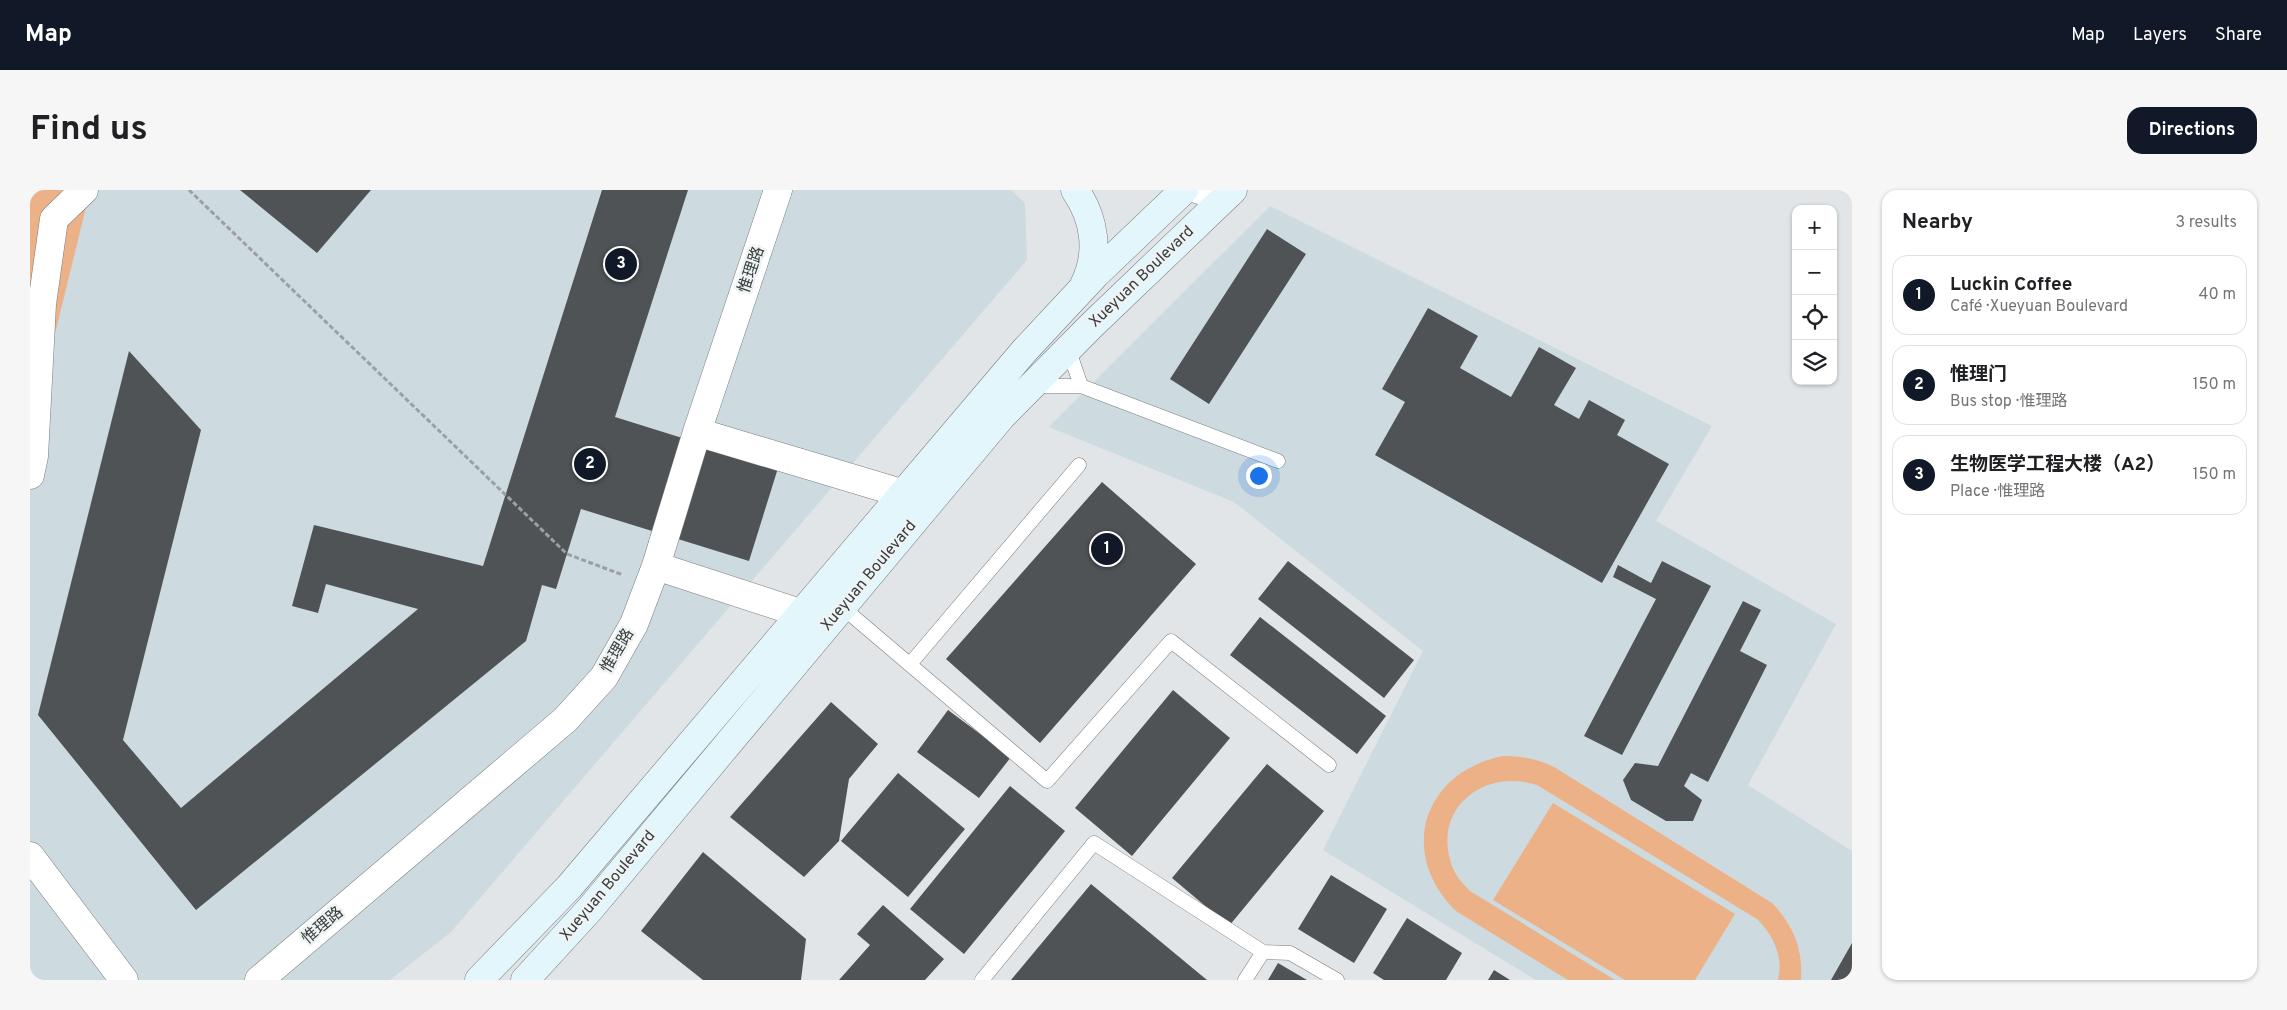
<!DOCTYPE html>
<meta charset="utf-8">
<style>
body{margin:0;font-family:Overpass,"Noto Sans SC",sans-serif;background:#f6f6f6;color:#202124}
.controls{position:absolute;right:15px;top:15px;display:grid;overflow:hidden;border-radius:10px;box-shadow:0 1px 4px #0004}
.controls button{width:45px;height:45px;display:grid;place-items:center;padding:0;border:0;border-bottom:1px solid #e0e0e0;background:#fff;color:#202124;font:25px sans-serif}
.you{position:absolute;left:1228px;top:285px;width:18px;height:18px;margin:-12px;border:4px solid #fff;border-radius:50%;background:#1a73e8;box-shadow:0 0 0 8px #1a73e833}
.badge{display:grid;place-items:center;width:32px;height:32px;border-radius:50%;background:#111827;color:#fff;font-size:16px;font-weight:700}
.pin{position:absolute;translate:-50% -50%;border:2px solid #fff;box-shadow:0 1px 5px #0006}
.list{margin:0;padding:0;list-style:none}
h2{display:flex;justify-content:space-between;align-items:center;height:65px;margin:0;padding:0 20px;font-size:21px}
h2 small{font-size:16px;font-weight:400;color:#757577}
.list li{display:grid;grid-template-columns:32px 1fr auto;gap:15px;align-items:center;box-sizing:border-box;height:80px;margin:0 10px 10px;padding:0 10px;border:1px solid #e0e0e0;border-radius:15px}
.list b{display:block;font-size:19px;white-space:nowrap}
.list p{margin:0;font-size:16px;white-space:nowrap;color:#757577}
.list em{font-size:16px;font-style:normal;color:#757577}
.icon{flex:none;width:28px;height:28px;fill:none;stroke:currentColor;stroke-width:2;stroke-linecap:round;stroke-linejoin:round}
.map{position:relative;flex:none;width:1822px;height:790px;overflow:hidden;border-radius:15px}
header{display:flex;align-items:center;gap:30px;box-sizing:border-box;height:70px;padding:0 25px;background:#111827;color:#fff}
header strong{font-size:24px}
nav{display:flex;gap:28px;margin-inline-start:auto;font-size:18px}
.intro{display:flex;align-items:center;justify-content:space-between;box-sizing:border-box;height:120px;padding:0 30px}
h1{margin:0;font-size:35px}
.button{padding:12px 22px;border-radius:15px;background:#111827;color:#fff;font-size:18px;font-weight:700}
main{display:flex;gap:30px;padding:0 30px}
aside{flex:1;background:#fff;border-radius:15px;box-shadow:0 1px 4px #0004}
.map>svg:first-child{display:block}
</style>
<header>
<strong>Map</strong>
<nav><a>Map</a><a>Layers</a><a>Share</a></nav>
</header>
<div class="intro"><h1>Find us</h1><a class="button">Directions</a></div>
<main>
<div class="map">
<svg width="1822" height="790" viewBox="0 0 1822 790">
<rect width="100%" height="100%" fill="#e1e5e7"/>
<path fill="#cddadf" d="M0,0H981L995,13L997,70L421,742L360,790H0Z
M1240,16L1682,236L1626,331L1806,434L1718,595L1822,661V790H1506L1293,660L1393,461L1204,312L1019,237Z"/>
<path fill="#ecb186" d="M0,0H57V13L0,246Z
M1473,566C1492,566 1507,569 1524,577L1742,713C1764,736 1773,759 1771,790H1748C1754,766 1743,745 1727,729L1507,595C1455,578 1403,617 1421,673C1424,684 1432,693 1440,701L1585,790H1538L1426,721C1367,663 1393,582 1473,566Z
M1523,613L1705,724L1665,790H1595L1463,710Z"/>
<path fill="#505355" d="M210,0H341L287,63Z
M572,0H658L585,227L748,278L719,371L551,319L526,399L512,395L496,451L166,720L8,525L99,161L171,240L93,550L151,618L388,419L296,394L288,423L262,416L284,335L453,376Z
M1237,39L1276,64L1179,214L1140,189Z
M1398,118L1448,146L1430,178L1481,207L1509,157L1546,178L1524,215L1549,229L1559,210L1595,230L1587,245L1639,274L1572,393L1345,265L1375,212L1352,199Z
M1072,292L1166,374L1010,553L916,469Z
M1258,371L1384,470L1354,508L1228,409Z
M1632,371L1681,396L1592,565L1554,546L1626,409L1583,387L1588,375L1621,393Z
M1713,411L1731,420L1710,461L1737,475L1678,592L1661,583L1654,596L1672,610L1663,631H1636L1601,610L1593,590L1605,573L1628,576Z
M1230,427L1356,526L1327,564L1200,465Z
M1143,500L1200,548L1102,666L1045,618Z
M801,512L848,554L819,589L809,651L774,687L700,627Z
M918,520L981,567L949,608L887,562Z
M1237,574L1294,621L1199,736L1142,688Z
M868,583L935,639L878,707L811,651Z
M980,596L1035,641L934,764L880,719Z
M673,662L776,749L771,790H673L611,741Z
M1301,685L1357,719L1324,773L1268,739Z
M1061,694L1177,790H981Z
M853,715L914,769L895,790H809L840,755L827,744Z
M1377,728L1432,763L1416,790H1354L1343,783Z
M1822,753V790H1801Z
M1248,773L1277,790H1238Z
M1464,780L1480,790H1458Z"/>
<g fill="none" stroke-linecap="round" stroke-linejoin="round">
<defs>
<path id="service" d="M1038,158L1051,196
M1002,196H1051L1248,271
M812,417L1017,591L1141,451L1299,575
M880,474L1049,275
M952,790L1064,653L1233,762L1260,763L1307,790
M1215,790L1233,762"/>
<path id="minor" d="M667,242L871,303
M0,285L4,266L12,114L24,29L54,0
M626,376L770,423
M0,666L94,790
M229,790L535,530L574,487L604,434L626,376L667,242L748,0"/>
<path id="tertiary" d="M1169,0L1201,2L1200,0"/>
<path id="secondary" d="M1045,0C1065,29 1070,63 1054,95
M449,790L539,697L995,160L1066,84L1154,0
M495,790L560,719L972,226L1061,136L1203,0"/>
</defs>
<use href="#service" stroke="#797c7e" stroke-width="15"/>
<use href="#minor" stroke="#797c7e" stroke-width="29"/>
<use href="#tertiary" stroke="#797c7e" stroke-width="29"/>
<use href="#secondary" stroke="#797c7e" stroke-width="29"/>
<path stroke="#9da0a1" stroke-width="3" stroke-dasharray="5 2.5" stroke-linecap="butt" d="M159,0L537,364L593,385"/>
<use href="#service" stroke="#fff" stroke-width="14"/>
<use href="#minor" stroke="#fff" stroke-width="28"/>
<use href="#tertiary" stroke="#fff" stroke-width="28"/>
<use href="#secondary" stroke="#e3f6fc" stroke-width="28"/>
</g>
<g text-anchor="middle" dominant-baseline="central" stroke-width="5" stroke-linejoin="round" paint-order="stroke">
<g font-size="16" fill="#3b3d3d" stroke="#eef3f4">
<text transform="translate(722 80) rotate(-71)">惟理路</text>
<text transform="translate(1112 87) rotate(-44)">Xueyuan Boulevard</text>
<text transform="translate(839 386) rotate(-50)">Xueyuan Boulevard</text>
<text transform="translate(588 461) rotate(-59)">惟理路</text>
<text transform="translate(578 696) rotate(-50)">Xueyuan Boulevard</text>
<text transform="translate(293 736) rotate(-40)">惟理路</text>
</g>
</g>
</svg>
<div class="controls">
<button>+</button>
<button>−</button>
<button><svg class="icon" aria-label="locate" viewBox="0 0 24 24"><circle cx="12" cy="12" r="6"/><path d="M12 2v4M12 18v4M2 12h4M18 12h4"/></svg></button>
<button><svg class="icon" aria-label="layers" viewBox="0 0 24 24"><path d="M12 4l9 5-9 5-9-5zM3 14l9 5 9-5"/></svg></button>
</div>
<div class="you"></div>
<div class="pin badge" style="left:1077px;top:359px">1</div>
<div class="pin badge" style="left:560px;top:274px">2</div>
<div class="pin badge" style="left:591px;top:74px">3</div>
</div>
<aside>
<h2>Nearby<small>3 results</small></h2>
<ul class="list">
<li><span class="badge">1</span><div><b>Luckin Coffee</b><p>Café · Xueyuan Boulevard</p></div><em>40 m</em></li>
<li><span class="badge">2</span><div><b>惟理门</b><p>Bus stop · 惟理路</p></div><em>150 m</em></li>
<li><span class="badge">3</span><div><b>生物医学工程大楼（A2）</b><p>Place · 惟理路</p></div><em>150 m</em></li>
</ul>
</aside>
</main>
